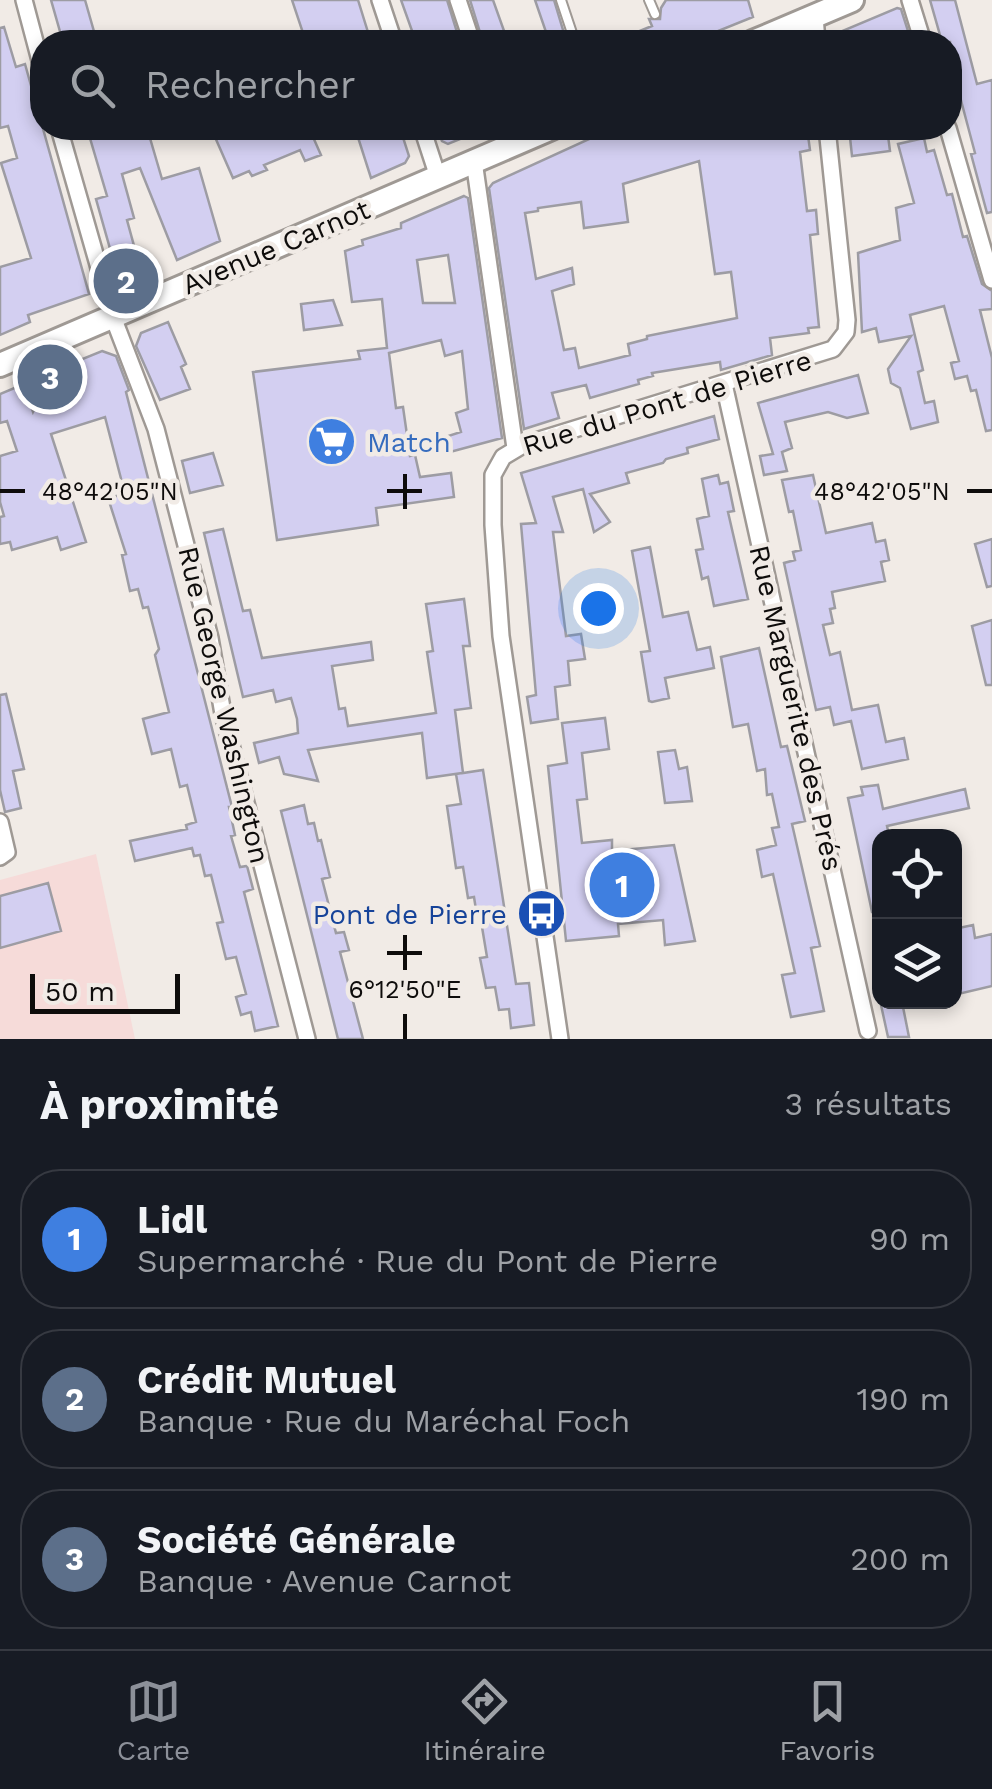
<!DOCTYPE html>
<html lang="fr">
<meta charset="utf-8">
<style>
body{margin:0;font-family:"Work Sans",sans-serif;background:#242831;color:#f1f3f6}
.controls{position:absolute;right:30px;bottom:30px;display:grid;overflow:hidden;border-radius:20px;box-shadow:0 5px 15px #0003}
.controls button{width:90px;height:90px;display:grid;place-items:center;padding:0;border:0;border-bottom:2px solid #363941;background:#171b24;color:#f1f3f6;font:50px sans-serif}
.scale{position:absolute;left:30px;bottom:25px;width:150px;box-sizing:border-box;padding-left:10px;border:5px solid #0e0c0b;border-top:0;font-size:28px;line-height:35px;white-space:nowrap;color:#0e0c0b;-webkit-text-stroke:8px #f1ebe6;paint-order:stroke}
.you{position:absolute;left:598px;top:608px;width:35px;height:35px;margin:-25px;border:8px solid #fff;border-radius:50%;background:#1a73e8;box-shadow:0 0 0 15px #1a73e833}
.badge{display:grid;place-items:center;width:65px;height:65px;border-radius:50%;background:#8c9099;color:#fff;font-size:32px;font-weight:700}
.pin{position:absolute;translate:-50% -50%;border:5px solid #fff;box-shadow:0 2px 10px #0006}
.list{margin:0;padding:0;list-style:none}
h2{display:flex;justify-content:space-between;align-items:center;height:130px;margin:0;padding:0 40px;font-size:42px}
h2 small{font-size:32px;font-weight:400;color:#9ea1a6}
.list li{display:grid;grid-template-columns:65px 1fr auto;gap:30px;align-items:center;box-sizing:border-box;height:140px;margin:0 20px 20px;padding:0 20px;border:2px solid #363941;border-radius:40px}
.list b{display:block;font-size:38px;white-space:nowrap}
.list p{margin:0;font-size:32px;white-space:nowrap;color:#9ea1a6}
.list em{font-size:32px;font-style:normal;color:#9ea1a6}
.icon{flex:none;width:55px;height:55px;fill:none;stroke:currentColor;stroke-width:2;stroke-linecap:round;stroke-linejoin:round}
.map{position:relative;flex:none;width:992px;height:1039px;overflow:hidden}
.search{position:absolute;background:#171b24;box-shadow:0 5px 15px #0003;left:30px;right:30px;top:30px;height:110px;display:flex;align-items:center;gap:25px;box-sizing:border-box;padding:0 35px;border-radius:40px;color:#9ea1a6;font-size:38px}
.sheet{height:610px;background:#171b24}
nav{display:flex;justify-content:space-around;align-items:center;box-sizing:border-box;height:140px;border-top:2px solid #363941;background:#171b24;font-size:28px;color:#9ea1a6}
nav a{display:grid;justify-items:center;gap:5px}
nav .on{color:#8c9099}
.map>svg:first-child{display:block}
</style>
<div class="map">
<svg width="992" height="1039" viewBox="0 0 992 1039">
<rect width="100%" height="100%" fill="#f1ebe6"/>
<path fill="#f6dbd9" d="M96,854L135,1039H0V880Z"/>
<path fill="#d3cff1" stroke="#9d9ca3" stroke-width="2.5" fill-rule="evenodd" d="M51,0H85L97,42H63Z
M292,0H358L371,42H343L340,32L306,42Z
M401,0H447L460,42H416Z
M470,0H493L508,42H483Z
M535,0H554L563,30L547,35Z
M666,0H748L753,17L691,42H613L652,26L649,19H660L661,8Z
M930,0H955L977,84L992,80V212L987,213L971,154L975,153L950,59V42H942Z
M897,8L901,9L909,34L887,42H828V37Z
M4,27L16,67L25,64L89,294L28,315L30,322L0,335V267L31,258L1,163L17,158L8,126L0,128V28Z
M87,128H147L162,179L199,168L220,241L177,260L140,168L122,174L134,218L127,220L142,275L120,284L96,199L107,196Z
M211,128H309L321,155L305,161L300,150L264,165L267,170L252,176L249,171L233,178Z
M355,128H400L409,156L405,163L371,178Z
M437,128H487L448,144L442,141Z
M613,128H807L810,150L800,152L807,211L816,210L818,234L810,235L819,327L808,328L809,333L770,338L772,355L721,370L720,362L652,373L653,376L638,380L639,384L590,398L586,385L552,393L559,418L524,429L489,188L493,183ZM699,161L715,274L731,272L737,318L647,336V339L628,344L630,355L579,368L575,348L564,350L552,291L574,284L572,268L536,279L525,213L538,211V208L581,202L584,228L628,222L623,184Z
M849,128H887L890,151L852,156Z
M924,138L927,152L934,150L947,195L952,194L963,237L967,236L982,284L992,291V309L980,310L992,358V430L986,431L976,390L971,391L967,376L955,379L951,363L959,361L944,306L910,315L923,370L918,372L925,403L934,401L938,422L911,429L900,388L891,383L888,369L911,336L879,342L876,328L862,332L858,253L900,240L896,208L914,203L898,144Z
M464,196L468,198L502,438L450,452L445,437L461,432L456,413L468,409L462,351L445,356L441,340L389,353L396,408L403,407L410,456L415,455L420,477L451,473L454,497L376,508L378,525L277,540L253,372L360,359L358,351L387,348L382,299L352,302L345,251L363,245L362,240L401,228V223ZM448,255L455,303H423L417,260Z
M333,300L342,325L304,330L301,304Z
M168,322L186,364L181,367L190,389L160,400L136,346L141,333Z
M102,351L116,356L129,390L126,392L232,807H229L235,835L231,836L240,867L247,866L253,889L244,892L278,1026L255,1031L251,1012L241,1015L236,997L246,994L236,957L226,959L217,923L223,922L211,875L205,876L200,855L194,856L192,848L135,861L130,841L187,829L186,825L196,822L187,785L180,787L171,749L152,754L143,719L169,712L155,655L159,649L148,607L143,608L138,589L130,591L122,555L126,554L108,498L125,494L105,417L51,434L86,542L61,550L57,537L12,550L10,542L0,544V517L4,516L0,502V456L17,451L7,421L0,423V394L24,384L33,412L53,371Z
M858,375L868,413L847,418L828,412L785,422L792,448L782,452L787,471L764,475L760,456L773,454L758,403Z
M714,416L719,439L687,448L688,453L666,459L663,463L626,473L629,483L590,494L610,522L594,532L583,489L553,497L563,532H553L566,636L581,634L585,659L568,661L570,685L555,687L558,719L531,723L527,697L536,695L521,524L536,523L521,473Z
M213,453L223,485L190,493L182,461Z
M718,475L720,484L728,482L734,511L728,512L748,599L714,606L708,577L702,579L696,550L703,549L697,519L709,516L702,479Z
M813,475L826,533L872,523L876,542L885,540L889,560L881,562L885,581L832,592L835,608L830,609L833,623L823,625L830,655L840,652L852,710L878,705L886,742L904,738L908,759L862,769L851,721L834,725L830,707L816,710L784,563L795,560L793,552L801,550L793,511L789,512L782,480Z
M223,529L243,611L250,610L262,658L371,642L373,660L332,666L339,709L345,708L348,726L436,713L427,652L433,651L426,604L464,599L470,646H463L471,708L455,710L463,773L483,770L516,984L529,983L534,1025L511,1028L509,1009L499,1010L495,987L486,988L480,958L487,957L480,915L477,916L474,897L468,898L463,867L456,868L447,806L461,804L456,774L462,773L427,778L422,733L308,750L318,781L284,774L279,757L259,763L254,743L298,733L297,719L291,698L276,702L273,690L243,697L204,533Z
M992,539V586L987,587L975,544Z
M650,547L663,617L688,612L697,650L710,647L714,668L665,678L669,698L652,702L649,701L641,652L650,651L632,551Z
M992,620V685H986L972,626Z
M759,648L781,747L787,746L805,821L792,824L820,946L811,948L824,1011L791,1017L782,975L795,973L773,874L762,877L757,850L776,845L772,828L779,827L772,794L767,795L765,769L757,771L748,724L733,727L721,657Z
M6,694L24,769L13,771L21,808L5,812L0,790V695Z
M605,718L609,749L582,753L587,799L577,800L582,843L612,840V851L674,845L695,941L665,945L663,920L618,924L619,936L566,941L548,766L567,763L562,723Z
M675,750L679,769L687,767L692,801L665,803L658,752Z
M878,785L883,809L965,789L969,808L887,826L889,836H880V912H872L848,798L863,795L861,787Z
M304,805L308,824L314,823L318,841L321,840L330,877L322,879L336,933L344,932L349,950L340,952L363,1039H338L281,811Z
M48,883L61,931L0,948V896Z
M973,925L975,938L992,934V986L954,995V929Z
M902,1002L909,1037H888L881,1005Z"/>
<g fill="none" stroke-linecap="round" stroke-linejoin="round">
<defs>
<path id="lane" d="M561,0L575,42
M649,0L655,14"/>
<path id="street" d="M24,0L42,68
M380,0L394,42
M458,0L472,42
M910,0L923,42
M815,16L817,42
M59,128L113,317L156,429L210,638L223,714L307,1039
M422,128L438,177
M500,128L507,147
M948,128L992,280
M474,161L515,448
M724,384L868,1031
M0,822L7,852L0,857
M560,1039L501,636L493,525V475L503,457L523,445L833,349L846,332L847,320L827,128"/>
<path id="secondary" d="M753,42L852,0
M0,365L552,128"/>
</defs>
<use href="#lane" stroke="#9f9994" stroke-width="12"/>
<use href="#street" stroke="#9f9994" stroke-width="20"/>
<use href="#secondary" stroke="#9f9994" stroke-width="28"/>
<use href="#lane" stroke="#fff" stroke-width="8"/>
<use href="#street" stroke="#fff" stroke-width="15"/>
<use href="#secondary" stroke="#fff" stroke-width="22"/>
</g>
<path fill="none" stroke="#0e0c0b" stroke-width="4" d="M405,474V509M0,491H25M387,491H422M967,491H992M405,935V970M387,953H422M405,1014V1039"/>
<defs>
<symbol id="supermarket-disc" viewBox="-11 -11 22 22"><circle r="9.5" fill="#3f7fe0" stroke="#f1ebe6"/><path d="M-6-5.5h2.5l.6 2H6L4.5 2H-2.5L-4.4-4H-6ZM-1.5 3.2a1.3 1.3 0 1 0 .1 0ZM3 3.2a1.3 1.3 0 1 0 .1 0Z" fill="#fff"/></symbol>
<symbol id="bus-disc" viewBox="-11 -11 22 22"><circle r="9.5" fill="#1a4fb4" stroke="#f1ebe6"/><path d="M-5-6H5V4H4V6H2V4H-2V6H-4V4H-5ZM-3.5-4V0h7V-4ZM-3.5 1.2v1.5H-2V1.2ZM2 1.2v1.5H3.5V1.2Z" fill="#fff"/></symbol>
</defs>
<g fill-rule="evenodd">
<use href="#supermarket-disc" x="304" y="414" width="55" height="55"/>
<use href="#bus-disc" x="514" y="886" width="55" height="55"/>
</g>
<g text-anchor="middle" dominant-baseline="central" stroke-width="9" stroke-linejoin="round" paint-order="stroke">
<g font-size="28" fill="#0e0c0b" stroke="#f1ebe6">
<text transform="translate(276 247) rotate(-23)">Avenue Carnot</text>
<text transform="translate(667 403) rotate(-17)">Rue du Pont de Pierre</text>
<text transform="translate(224 705) rotate(77)">Rue George Washington</text>
<text transform="translate(796 708) rotate(77)">Rue Marguerite des Prés</text>
</g>
<g font-size="28" fill="#366cbe" stroke="#f1ebe6" text-anchor="start">
<text x="367" y="442">Match</text>
</g>
<g font-size="28" fill="#164399" stroke="#f1ebe6" text-anchor="end">
<text x="507" y="914">Pont de Pierre</text>
</g>
</g>
<g font-size="25" text-anchor="middle" fill="#0e0c0b" stroke="#f1ebe6" stroke-width="9" stroke-linejoin="round" paint-order="stroke">
<text x="110" y="500">48°42'05"N</text>
<text x="882" y="500">48°42'05"N</text>
<text x="405" y="998">6°12'50"E</text>
</g>
</svg>
<div class="controls">
<button><svg class="icon" aria-label="locate" viewBox="0 0 24 24"><circle cx="12" cy="12" r="6"/><path d="M12 2v4M12 18v4M2 12h4M18 12h4"/></svg></button>
<button><svg class="icon" aria-label="layers" viewBox="0 0 24 24"><path d="M12 4l9 5-9 5-9-5zM3 14l9 5 9-5"/></svg></button>
</div>
<div class="scale">50 m</div>
<div class="you"></div>
<div class="pin badge" style="left:622px;top:885px;background:#3f7fe0">1</div>
<div class="pin badge" style="left:126px;top:281px;background:#5c6f8a">2</div>
<div class="pin badge" style="left:50px;top:377px;background:#5c6f8a">3</div>
<div class="search"><svg class="icon" aria-label="search" viewBox="0 0 24 24"><circle cx="10" cy="10" r="6"/><path d="M15 15l6 6"/></svg>Rechercher</div>
</div>
<section class="sheet">
<h2>À proximité<small>3 résultats</small></h2>
<ul class="list">
<li><span class="badge" style="background:#3f7fe0">1</span><div><b>Lidl</b><p>Supermarché · Rue du Pont de Pierre</p></div><em>90 m</em></li>
<li><span class="badge" style="background:#5c6f8a">2</span><div><b>Crédit Mutuel</b><p>Banque · Rue du Maréchal Foch</p></div><em>190 m</em></li>
<li><span class="badge" style="background:#5c6f8a">3</span><div><b>Société Générale</b><p>Banque · Avenue Carnot</p></div><em>200 m</em></li>
</ul>
</section>
<nav>
<a class="on"><svg class="icon" aria-label="map" viewBox="0 0 24 24"><path d="M3 6l6-2 6 2 6-2v14l-6 2-6-2-6 2zM9 4v14M15 6v14"/></svg>Carte</a>
<a><svg class="icon" aria-label="directions" viewBox="0 0 24 24"><path d="M12 3l9 9-9 9-9-9zM9 14v-3h6M13 9l2 2-2 2"/></svg>Itinéraire</a>
<a><svg class="icon" aria-label="saved" viewBox="0 0 24 24"><path d="M7 4h10v16l-5-4-5 4z"/></svg>Favoris</a>
</nav>
